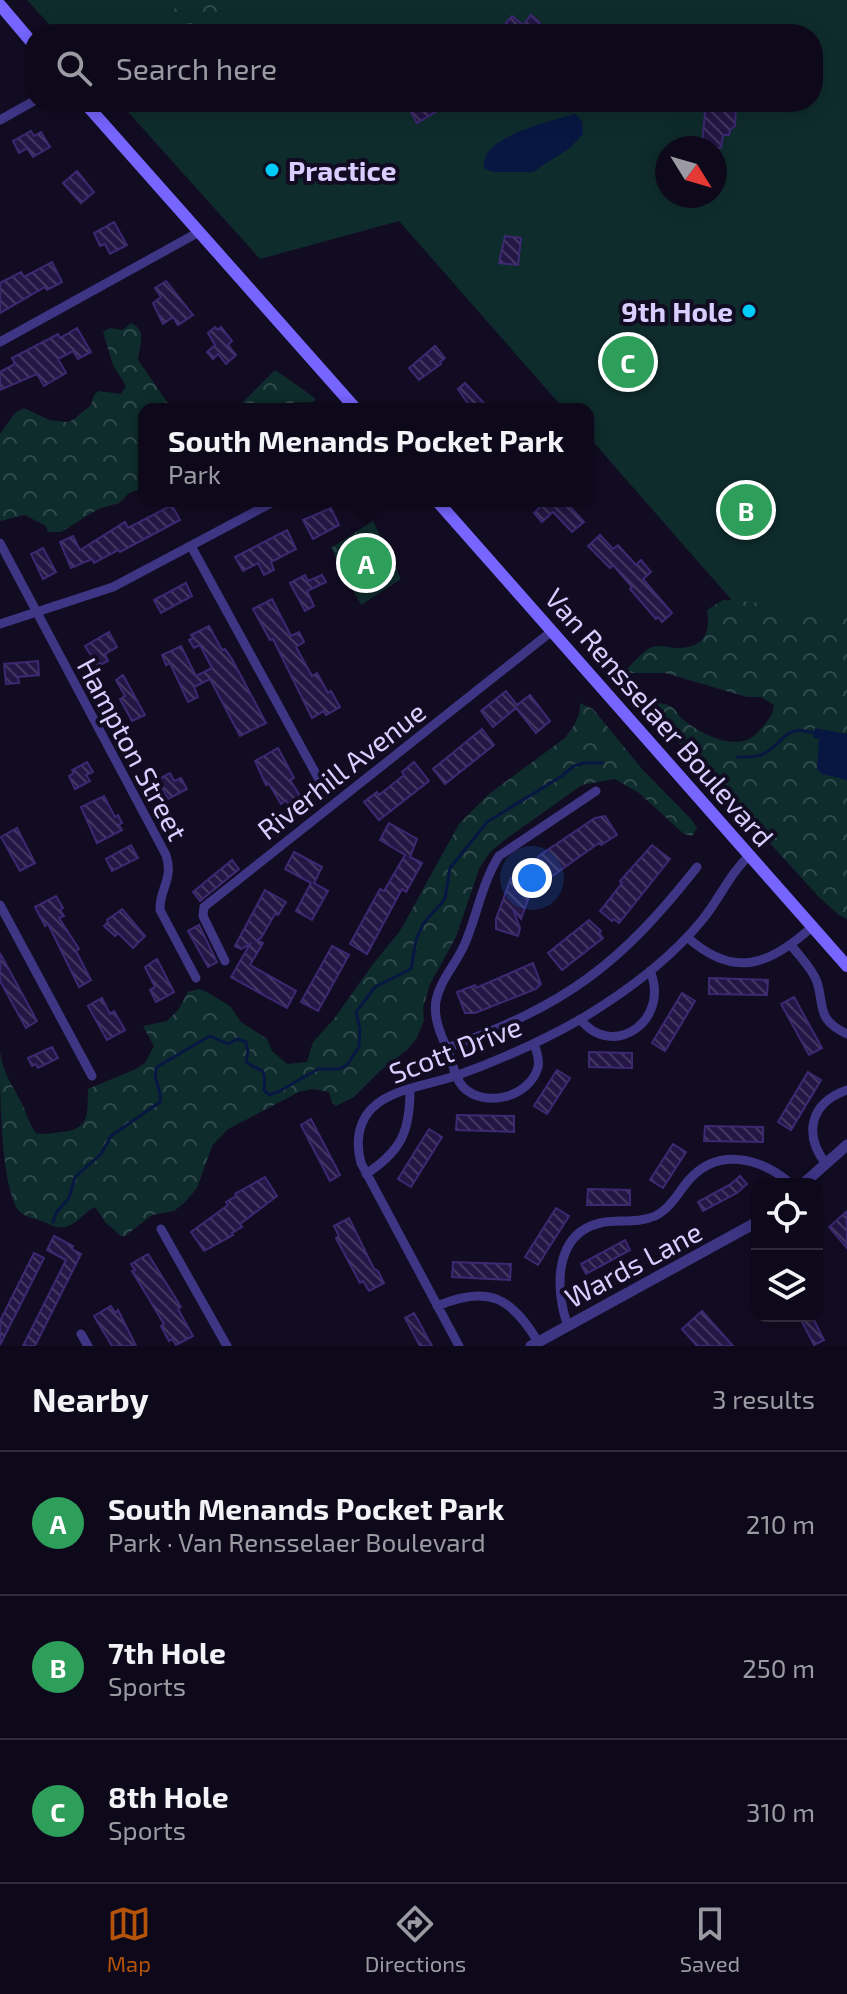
<!DOCTYPE html>
<meta charset="utf-8">
<style>
body{margin:0;font-family:"Exo 2",sans-serif;background:#1c1727;color:#f1f3f6}
.controls{position:absolute;right:24px;bottom:24px;display:grid;overflow:hidden;border-radius:16px;box-shadow:0 4px 20px #0003}
.controls button{width:72px;height:72px;display:grid;place-items:center;padding:0;border:0;border-bottom:2px solid #2e2a39;background:#0e091a;color:#f1f3f6;font:40px sans-serif}
.compass{position:absolute;left:655px;top:136px;width:72px;height:72px;border-radius:50%;background:#0e091a;box-shadow:0 4px 20px #0003;rotate:127deg}
.you{position:absolute;left:532px;top:878px;width:28px;height:28px;margin:-20px;border:6px solid #fff;border-radius:50%;background:#1a73e8;box-shadow:0 0 0 12px #1a73e833}
.badge{display:grid;place-items:center;width:52px;height:52px;border-radius:50%;background:#b45309;color:#fff;font-size:26px;font-weight:700}
.pin{position:absolute;translate:-50% -50%;border:4px solid #fff;box-shadow:0 2px 8px #0006}
.popup{position:absolute;left:138px;top:403px;width:456px;height:104px;box-sizing:border-box;display:grid;place-content:center;border-radius:16px;background:#0e091a;filter:drop-shadow(0 2px 6px #0005);font-size:26px;white-space:nowrap;color:#9b9aa2}
.popup b{font-size:30px;color:#f1f3f6}
.popup::after{content:'';position:absolute;left:50%;top:100%;margin-left:-16px;border:16px solid transparent;border-top-color:#0e091a}
.list{margin:0;padding:0;list-style:none}
h2{display:flex;justify-content:space-between;align-items:center;height:104px;margin:0;padding:0 32px;font-size:34px}
h2 small{font-size:26px;font-weight:400;color:#9b9aa2}
.list li{display:grid;grid-template-columns:52px 1fr auto;gap:24px;align-items:center;box-sizing:border-box;height:144px;padding:0 32px;border-top:2px solid #2e2a39}
.list b{display:block;font-size:30px;white-space:nowrap}
.list p{margin:0;font-size:26px;white-space:nowrap;color:#9b9aa2}
.list em{font-size:26px;font-style:normal;color:#9b9aa2}
.icon{flex:none;width:44px;height:44px;fill:none;stroke:currentColor;stroke-width:2;stroke-linecap:round;stroke-linejoin:round}
.map{position:relative;flex:none;width:847px;height:1346px;overflow:hidden}
.search{position:absolute;background:#0e091a;box-shadow:0 4px 20px #0003;left:24px;right:24px;top:24px;height:88px;display:flex;align-items:center;gap:20px;box-sizing:border-box;padding:0 28px;border-radius:32px;color:#9b9aa2;font-size:30px}
.sheet{height:536px;background:#0e091a}
nav{display:flex;justify-content:space-around;align-items:center;box-sizing:border-box;height:112px;border-top:2px solid #2e2a39;background:#0e091a;font-size:22px;color:#9b9aa2}
nav a{display:grid;justify-items:center;gap:4px}
nav .on{color:#b45309}
.map>svg:first-child{display:block}
</style>
<div class="map">
<svg width="847" height="1346" viewBox="0 0 847 1346">
<defs>
<pattern id="forest-crowns" width="20" height="18" patternUnits="userSpaceOnUse" patternTransform="scale(2)"><rect width="20" height="18" fill="#0f2c2d"/><path d="M2 6a3 3 0 1 1 6 0M12 15a3 3 0 1 1 6 0" fill="none" stroke="#31494c"/></pattern>
<pattern id="building-back-hatch" width="6" height="6" patternUnits="userSpaceOnUse" patternTransform="scale(2)"><rect width="6" height="6" fill="#241745"/><path d="M-1 5l2 2M0 0l6 6M5-1l2 2" fill="none" stroke="#433861"/></pattern>
</defs>
<rect width="100%" height="100%" fill="#120c23"/>
<path fill="#0f2c2d" fill-rule="evenodd" d="M27,0H847V625L750,621L588,436V409H564L399,221L260,259L119,102H813V34H58ZM667,148H715V196H667Z"/>
<path fill="url(#forest-crowns)" d="M195,0H298L245,4L225,23L207,34H138L149,28L162,14Z
M131,323C148,331 139,345 138,360L172,409H144V487L128,494L119,503L98,509L61,532H48L46,526L25,515L0,521V434L15,413L24,408L49,420L67,422L73,420L91,405L94,395L99,391L121,394L126,386L113,365L103,332L110,328L123,330Z
M275,370L315,398V401C303,405 293,398 284,409H236Z
M373,521L401,579L361,605L331,548Z
M723,600C765,601 805,613 847,614V919L839,915L819,897L665,728L653,709L656,702C661,704 669,704 673,708C677,711 678,715 681,718C700,734 740,755 759,731C766,722 773,717 774,705L761,697H747L665,673H629L628,668C635,661 643,651 652,647C661,644 669,648 678,648C704,648 711,633 707,610Z
M580,703L593,709L642,769L691,819L697,828L692,836L684,834L639,793L615,779L582,785L506,839L490,852L479,869L456,937L430,984L423,1008L424,1020L417,1038L408,1049L380,1071L354,1097L336,1106L332,1103L329,1092L312,1089L299,1092L228,1129L212,1146L197,1188L185,1202L174,1211L152,1215L125,1236H121L106,1223L95,1207C84,1212 78,1224 65,1227C54,1229 51,1224 42,1221C35,1219 26,1217 20,1212C0,1190 0,1086 0,1051C2,1072 13,1086 22,1104C27,1114 29,1124 36,1133C45,1135 53,1133 62,1132C92,1129 87,1111 88,1089L136,1069L145,1063L154,1046L143,1026L167,1021L178,1010L188,992L199,989L207,992L230,1006L241,1022L267,1039L272,1051L287,1064L307,1062L313,1042L334,1019L373,964L400,931L459,824L489,794L565,738C573,729 581,715 580,703Z"/>
<path fill="#071742" d="M575,114L582,121L583,134L571,147L533,172H492L484,168C479,136 552,121 575,114Z
M815,728L847,734V780L822,774L817,769L819,739L813,738Z"/>
<g fill="none" stroke-linecap="round" stroke-linejoin="round">
<path stroke="#071742" stroke-width="3" d="M737,757C746,757 755,758 763,754C784,744 784,723 814,733
M53,1222L56,1213L69,1198L75,1177L101,1154L111,1136L160,1102C163,1089 151,1080 157,1067L210,1036L228,1044L237,1039L246,1042L248,1051L246,1062C262,1074 266,1063 264,1090L269,1095L278,1092L318,1069H339L347,1065L359,1047L360,1029L356,1012L375,987L411,969L416,940L423,924L445,899L450,868L487,822L562,776L574,766L584,763H603"/>
</g>
<path fill="url(#building-back-hatch)" stroke="#3d2872" stroke-width="2" d="M531,15L540,23L533,34H514L516,32L506,23L512,16L523,25Z
M405,102H452L417,123Z
M706,102L736,107L735,126L730,130L729,135H723L721,148L702,146Z
M31,131L34,136L41,132L50,147L33,157L27,148L19,153L13,141Z
M77,171L94,192L81,203L63,183Z
M114,222L127,245L110,254L105,244L100,246L94,233Z
M505,236L521,238L518,265L499,263Z
M52,262L62,282L47,290L45,287L0,313V283L21,272L24,277Z
M166,281L193,315L178,325L173,317L163,324L153,303L161,297L155,288Z
M215,327L218,330L221,327L232,341L228,345L236,355L226,364L218,354L213,359L207,352L215,345L208,333Z
M77,328L91,352L78,359L73,351L58,359L66,373L44,386L37,374L0,390V372L15,364L12,358L58,334L60,338Z
M435,346L445,358L440,362L441,364L419,380L409,368Z
M465,383L483,402L478,409H461L468,404L458,389Z
M546,501H565L584,522L572,532L553,512L542,522L534,513Z
M172,505L180,520L120,552L118,550L94,563L92,559L71,568L60,542L73,536L80,550L125,522L128,528Z
M331,508L339,525L313,539L303,520Z
M287,530L296,549L271,562L274,570L264,575L258,563L243,571L235,557Z
M600,535L613,549L618,545L636,565L641,560L651,572L643,579L672,613L662,622L658,617L656,619L630,589L632,587L613,565L610,568L588,546Z
M43,548L56,572L43,579L31,554Z
M305,575L308,581L322,575L326,582L307,591L314,606L305,611L290,583Z
M186,583L192,596L161,613L154,600Z
M272,599L291,636L299,632L304,642L296,647L312,676L317,673L328,693L331,691L340,707L326,715L324,711L312,718L273,639L270,640L253,609Z
M209,626L222,650L225,649L232,659L266,723L240,736L210,679L194,687L198,697L188,702L170,663L166,665L162,655L181,646L196,676L212,668L200,645L194,648L189,640L193,638L191,635Z
M109,632L117,647L105,654L108,661L98,666L85,646Z
M38,661L39,675L18,677L19,683L6,684L4,664Z
M123,675L145,715L132,721L120,699L125,696L116,680Z
M506,691L517,705L530,695L550,721L536,733L516,708L493,727L481,711Z
M482,729L494,745L445,784L433,769Z
M278,748L294,778L290,780L299,794V798L288,804L286,800L281,804L269,784L266,785L255,761Z
M87,762L93,772L86,775L90,781L75,789L69,776L74,773L72,770Z
M414,762L429,781L379,820L364,802L377,792L379,795L404,775L402,772Z
M170,773L174,781L181,778L187,789L168,799L157,780Z
M104,796L115,817L118,815L122,823L119,825L122,830L97,843L81,807Z
M605,816L617,835L601,845L599,843L548,879L536,860L540,855L595,818Z
M389,823L417,839L410,857L422,863L406,892L402,889L367,954L350,944L380,889L384,891L405,855L380,840Z
M17,828L35,863L20,871L1,837Z
M131,845L138,858L112,871L106,859Z
M652,845L670,859L619,923L614,919L612,921L600,911L622,883L620,881Z
M294,852L322,867L314,883L328,891L312,920L296,911L311,883L285,869Z
M232,860L239,869L200,901L193,892Z
M511,878L534,883L521,919L513,909L520,928L518,936L496,929V919Z
M265,890L286,902L278,915L275,914L261,938L257,940L263,943L250,965L296,991L287,1008L231,977L250,944L241,949L235,946Z
M56,896L63,908L60,910L64,916L59,918L79,949L76,951L91,980L79,987L48,924L45,926L35,907Z
M122,909L145,936L133,948L118,933L115,936L104,926L108,922L107,920Z
M589,920L601,931L599,933L603,938L562,970L548,953Z
M199,925L217,962L208,967L188,931Z
M332,946L349,955L318,1011L301,1002Z
M0,953L37,1021L26,1028L0,981Z
M157,959L174,992L156,1002L150,990L155,987L145,967Z
M533,963L541,984L536,989L475,1013H465L457,992L475,985L476,988Z
M709,978L768,980L767,995L709,994Z
M682,993L695,1001L665,1051L652,1043Z
M794,997L822,1048L809,1055L781,1004Z
M102,998L110,1014L114,1011L125,1030L107,1040L88,1006Z
M52,1047L58,1058L38,1068L36,1064L32,1066L28,1058Z
M589,1052L632,1053V1068L589,1067Z
M557,1070L570,1078L547,1114L534,1106Z
M808,1072L821,1080L791,1130L778,1122Z
M457,1115L514,1116V1132L456,1130Z
M311,1119L340,1175L330,1181L301,1125Z
M705,1126L763,1127V1142L704,1141Z
M429,1129L442,1137L411,1187L398,1179Z
M673,1144L686,1152L663,1188L650,1180Z
M740,1176L747,1184L737,1193L703,1211L698,1202L731,1184Z
M265,1177L277,1196L240,1224L242,1227L232,1233L233,1235L204,1251L191,1232L228,1205L226,1202L236,1196L235,1194Z
M588,1189L630,1190V1205H587Z
M556,1208L569,1216L538,1265L525,1257Z
M847,1211V1248L829,1227Z
M349,1218L374,1269L378,1271L384,1283L369,1291L363,1281L360,1283L336,1238L339,1236L334,1226Z
M54,1236L73,1246L72,1249L81,1254L35,1346H23L66,1260L47,1250Z
M625,1240L630,1250L586,1274L581,1264Z
M34,1253L44,1258L0,1345V1321Z
M148,1254L181,1307L178,1309L193,1336L176,1345L172,1339L169,1341L161,1326L164,1324L132,1271L135,1270L131,1264Z
M453,1262L511,1264L510,1280L452,1277Z
M111,1306L115,1313L118,1310L136,1346H112L94,1316Z
M702,1311L733,1346H697L682,1329Z
M414,1313L432,1346H420L405,1318Z
M799,1316H812L824,1340L814,1345Z"/>
<g fill="none" stroke-linecap="round" stroke-linejoin="round">
<path stroke="#3e3585" stroke-width="9" d="M0,120L34,101
M0,342L199,232
M0,543L166,855C174,880 159,889 160,910L196,978
M191,546L322,785
M0,624L113,587L275,501
M0,905L92,1076
M687,937C734,979 769,966 813,926
M791,945C799,956 812,968 817,982C825,1008 816,1019 847,1034
M225,961L203,916L204,907L552,631
M580,1019C613,1061 671,1020 650,971
M534,1043C536,1051 540,1059 538,1067C530,1097 485,1109 463,1087C454,1077 452,1060 447,1048C440,1034 433,1017 436,1001C440,979 458,962 466,941C477,914 483,881 499,856L596,791
M447,1048C566,1005 619,966 697,867
M826,1164C803,1134 810,1103 847,1090
M366,1174C401,1151 410,1132 410,1090
M161,1229L227,1346
M437,1306C487,1285 511,1296 538,1342
M568,1326C555,1291 553,1234 600,1223C618,1219 637,1224 655,1216C670,1209 678,1193 688,1181C718,1146 761,1158 791,1184
M81,1334L88,1346
M459,1346L361,1163C355,1141 358,1118 378,1103C400,1087 433,1084 458,1075C500,1060 542,1041 581,1019C626,992 670,960 703,919C720,898 730,873 750,855"/>
<path stroke="#3e3585" stroke-width="11" d="M803,1184L847,1145
M531,1346L757,1222"/>
<path stroke="#7665ff" stroke-width="12" d="M0,5L34,45
M84,102L356,409
M437,501L847,966"/>
</g>
<g fill="#00ccf9" stroke="#120c23" stroke-width="3">
<circle cx="272" cy="170" r="8"/>
<circle cx="749" cy="311" r="8"/>
</g>
<g text-anchor="middle" dominant-baseline="central" stroke-width="8" stroke-linejoin="round" paint-order="stroke">
<g font-size="28" font-weight="bold" fill="#d8ceff" stroke="#120c23" text-anchor="start">
<text x="288" y="170">Practice</text>
<text x="733" y="311" text-anchor="end">9th Hole</text>
</g>
<g font-size="28" fill="#d8ceff" stroke="#120c23">
<text transform="translate(660 717) rotate(49)">Van Rensselaer Boulevard</text>
<text transform="translate(133 749) rotate(62)">Hampton Street</text>
<text transform="translate(341 770) rotate(-38)">Riverhill Avenue</text>
<text transform="translate(455 1049) rotate(-21)">Scott Drive</text>
<text transform="translate(633 1264) rotate(-28)">Wards Lane</text>
</g>
</g>
</svg>
<div class="controls">
<button><svg class="icon" aria-label="locate" viewBox="0 0 24 24"><circle cx="12" cy="12" r="6"/><path d="M12 2v4M12 18v4M2 12h4M18 12h4"/></svg></button>
<button><svg class="icon" aria-label="layers" viewBox="0 0 24 24"><path d="M12 4l9 5-9 5-9-5zM3 14l9 5 9-5"/></svg></button>
</div>
<svg class="compass" viewBox="-18 -18 36 36"><path d="M0-13l5 13h-10z" fill="#e53935"/><path d="M0 13l5-13h-10z" fill="#9b9aa2"/></svg>
<div class="you"></div>
<div class="pin badge" style="left:366px;top:563px;background:#2e9e5b">A</div>
<div class="popup"><b>South Menands Pocket Park</b>Park</div>
<div class="pin badge" style="left:746px;top:510px;background:#2e9e5b">B</div>
<div class="pin badge" style="left:628px;top:362px;background:#2e9e5b">C</div>
<div class="search"><svg class="icon" aria-label="search" viewBox="0 0 24 24"><circle cx="10" cy="10" r="6"/><path d="M15 15l6 6"/></svg>Search here</div>
</div>
<section class="sheet">
<h2>Nearby<small>3 results</small></h2>
<ul class="list">
<li><span class="badge" style="background:#2e9e5b">A</span><div><b>South Menands Pocket Park</b><p>Park · Van Rensselaer Boulevard</p></div><em>210 m</em></li>
<li><span class="badge" style="background:#2e9e5b">B</span><div><b>7th Hole</b><p>Sports</p></div><em>250 m</em></li>
<li><span class="badge" style="background:#2e9e5b">C</span><div><b>8th Hole</b><p>Sports</p></div><em>310 m</em></li>
</ul>
</section>
<nav>
<a class="on"><svg class="icon" aria-label="map" viewBox="0 0 24 24"><path d="M3 6l6-2 6 2 6-2v14l-6 2-6-2-6 2zM9 4v14M15 6v14"/></svg>Map</a>
<a><svg class="icon" aria-label="directions" viewBox="0 0 24 24"><path d="M12 3l9 9-9 9-9-9zM9 14v-3h6M13 9l2 2-2 2"/></svg>Directions</a>
<a><svg class="icon" aria-label="saved" viewBox="0 0 24 24"><path d="M7 4h10v16l-5-4-5 4z"/></svg>Saved</a>
</nav>
